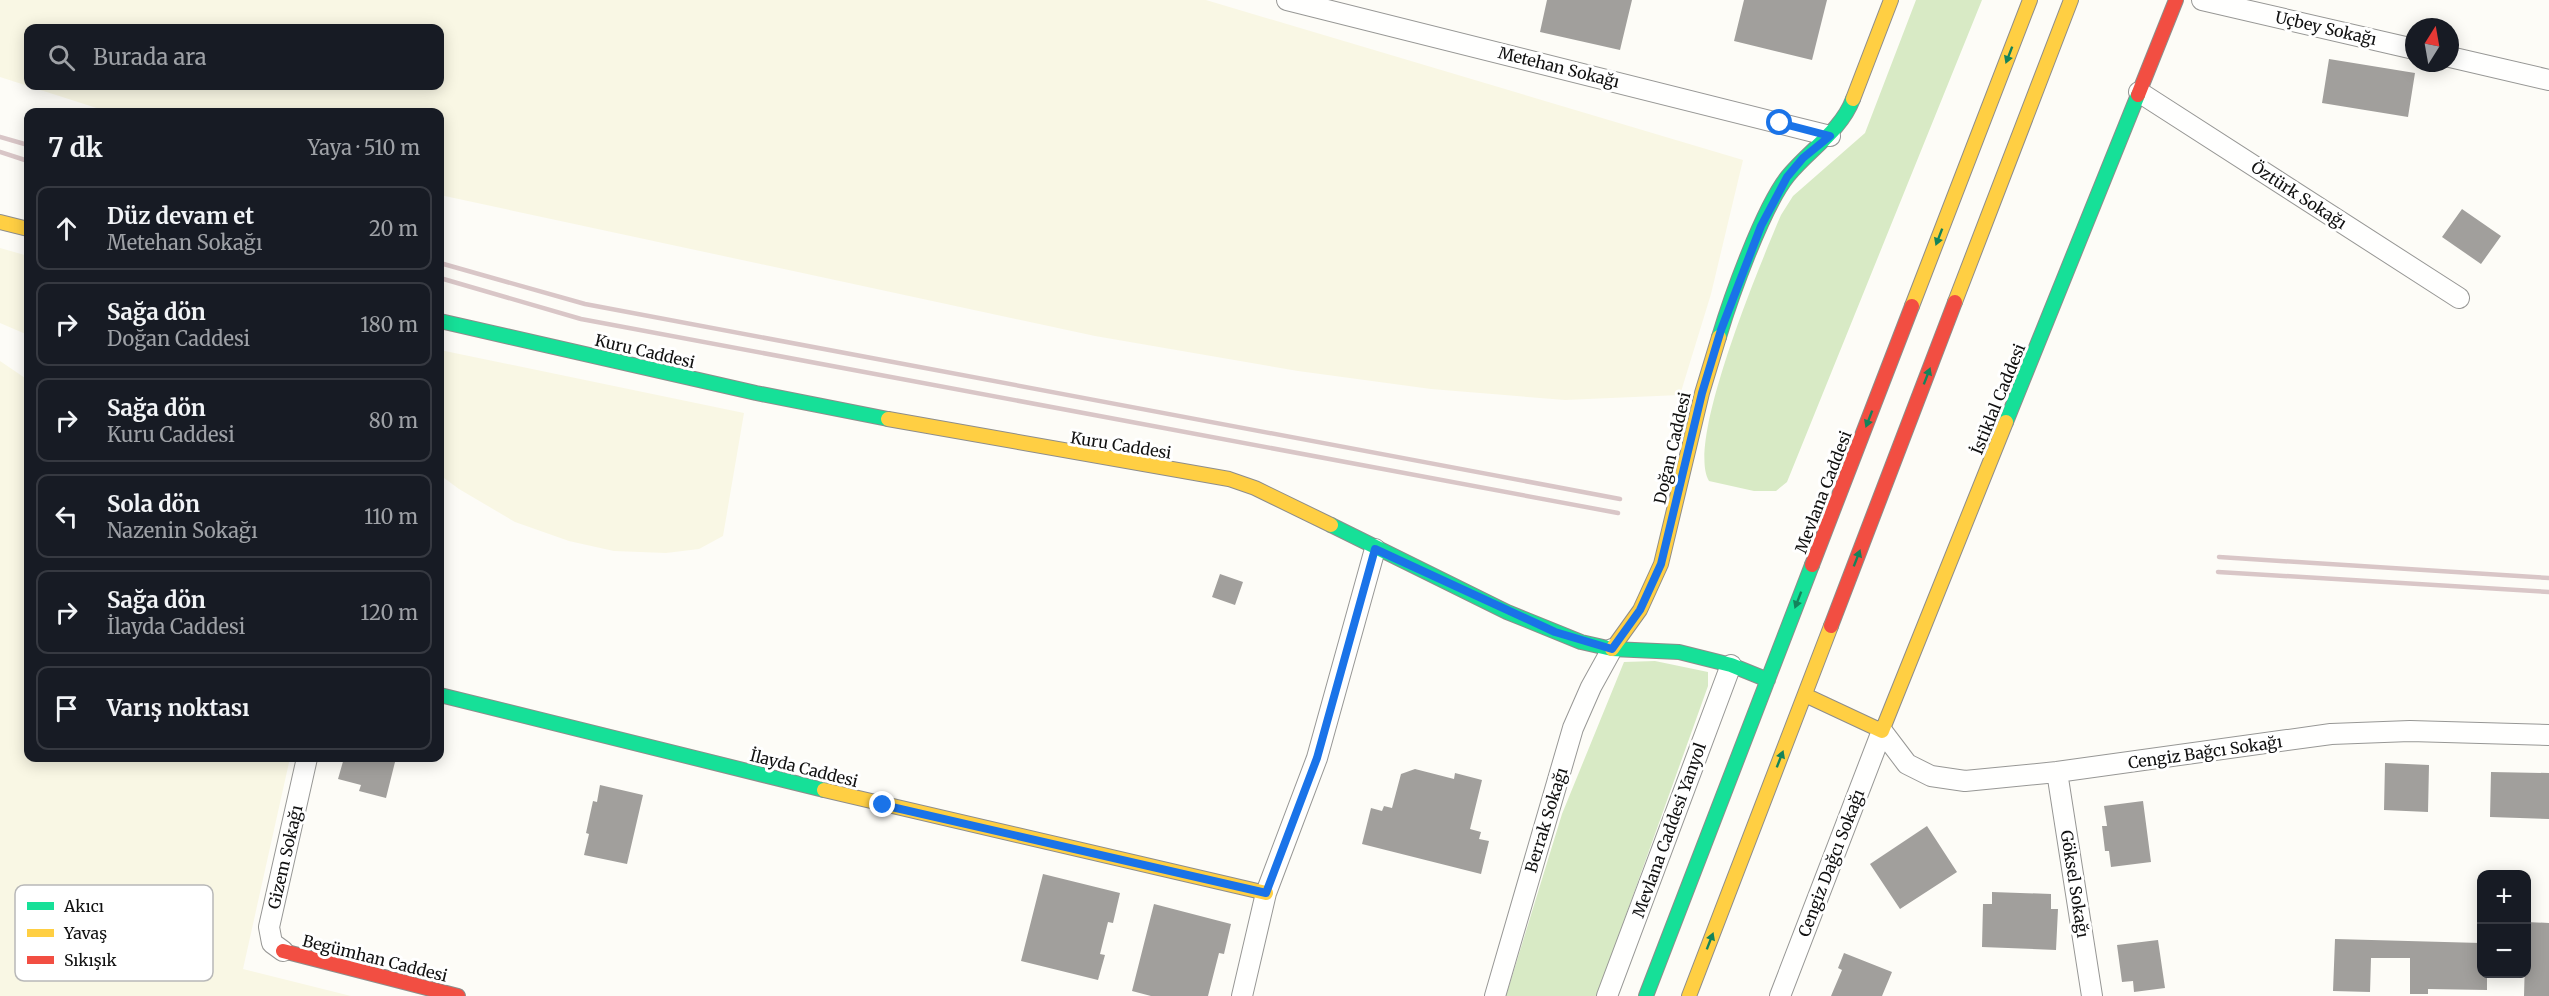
<!DOCTYPE html>
<html lang="tr">
<meta charset="utf-8">
<style>
body{margin:0;font-family:Merriweather,serif;background:#20242c;color:#f1f3f6}
.controls{position:absolute;right:18px;bottom:18px;display:grid;overflow:hidden;border-radius:12px;box-shadow:0 3px 15px #0003}
.controls button{width:54px;height:54px;display:grid;place-items:center;padding:0;border:0;border-bottom:2px solid #363941;background:#171b24;color:#f1f3f6;font:30px sans-serif}
.compass{position:absolute;left:2405px;top:18px;width:54px;height:54px;border-radius:50%;background:#171b24;box-shadow:0 3px 15px #0003;rotate:11deg}
.stop{position:absolute;width:18px;height:18px;margin:-14px;border:4px solid #1a73e8;border-radius:50%;background:#fff}
.stop.end{background:#1a73e8;border-color:#fff;box-shadow:0 2px 6px #0008}
.list{margin:0;padding:0;list-style:none}
h2{display:flex;justify-content:space-between;align-items:center;height:78px;margin:0;padding:0 24px;font-size:26px}
h2 small{font-size:20px;font-weight:400;color:#9ea1a6}
.list li{display:grid;grid-template-columns:39px 1fr auto;gap:18px;align-items:center;box-sizing:border-box;height:84px;margin:0 12px 12px;padding:0 12px;border:2px solid #363941;border-radius:12px}
.list b{display:block;font-size:22px;white-space:nowrap}
.list p{margin:0;font-size:20px;white-space:nowrap;color:#9ea1a6}
.list em{font-size:20px;font-style:normal;color:#9ea1a6}
.icon{flex:none;width:33px;height:33px;fill:none;stroke:currentColor;stroke-width:2;stroke-linecap:round;stroke-linejoin:round}
.map{position:relative;flex:none;width:2549px;height:996px;overflow:hidden}
.search{position:absolute;background:#171b24;box-shadow:0 3px 15px #0003;left:24px;top:24px;width:420px;height:66px;display:flex;align-items:center;gap:15px;box-sizing:border-box;padding:0 21px;border-radius:12px;color:#9ea1a6;font-size:22px}
.panel{position:absolute;background:#171b24;box-shadow:0 3px 15px #0003;left:24px;top:108px;width:420px;height:654px;border-radius:12px}
.map>svg:first-child{display:block}
</style>
<div class="map">
<svg width="2549" height="996" viewBox="0 0 2549 996">
<rect width="100%" height="100%" fill="#fdfcf7"/>
<path fill="#f9f7e4" fill-rule="evenodd" d="M0,0H1206L1743,160L1711,294L1680,395L1565,400L1431,389L1298,371L1095,336L440,195V112H109L0,77ZM440,28V86H28V28Z
M0,248L28,256V335L0,323Z
M440,350L744,413L723,536L699,549L666,553L614,551L569,541L515,522L459,489L440,475Z
M0,361L28,380V758H290L243,969L351,996H0Z"/>
<path fill="#d8eac5" d="M1916,0H1982L1787,482L1776,491H1754L1709,481C1685,442 1762,260 1781,215L1793,196L1865,133Z
M1655,661L1708,672V686L1597,996H1506L1562,814L1624,662Z"/>
<path fill="#a19f9c" d="M1547,0H1632L1620,50L1540,32Z
M1744,0H1827L1812,60L1734,41Z
M2329,59L2415,73L2408,117L2322,103Z
M2462,209L2501,236L2481,264L2442,237Z
M1220,574L1243,582L1235,605L1212,597Z
M344,758H396L386,798L359,791L361,785L338,779Z
M2385,763L2429,765L2428,812L2384,810Z
M1415,769L1454,779L1455,773L1482,780L1470,829L1481,832L1479,839L1489,841L1481,874L1362,844L1371,808L1382,811L1384,806L1392,808L1401,774Z
M2491,772L2549,773V819L2490,817Z
M600,785L643,795L627,864L584,855L589,834L586,833L593,801L597,802Z
M2143,801L2151,862L2111,867L2109,851H2105L2102,826H2107L2104,806Z
M1927,826L1957,872L1900,909L1870,864Z
M1043,874L1120,893L1113,923L1108,922L1100,954L1105,955L1098,980L1021,961Z
M1992,892L2051,894V909H2058L2056,950L1982,947L1983,904H1992Z
M1154,904L1231,924L1224,954L1219,953L1208,996H1151L1132,991Z
M2526,922L2549,923V996H2524Z
M2335,939L2481,943V974H2487V990L2428,989V994H2410V958H2371L2370,992L2333,991Z
M2158,940L2165,988L2134,992L2133,981L2122,982L2117,945Z
M1844,953L1892,972L1882,996H1831L1842,970L1838,968Z"/>
<g fill="none" stroke-linecap="round" stroke-linejoin="round">
<defs>
<path id="street" d="M1287,0L1830,136
M2202,0L2414,49
M2450,57L2549,80
M2139,92L2459,298
M1882,731L1907,764L1931,776L1965,781L2057,772L2331,734L2410,731L2549,735
M2057,772L2092,996
M283,951L272,943L269,927L307,758
M1242,996L1266,893L1317,758L1375,549
M1495,996L1573,728L1591,687L1612,649
M1607,996L1731,665
M1780,996L1882,731"/>
<path id="fast" d="M440,321L756,393L888,419
M1719,337C1731,297 1763,207 1788,176C1809,150 1841,131 1853,99
M2006,422L2138,95
M1331,525L1507,612L1581,642L1612,649L1679,652L1731,665L1768,680
M440,695L824,790
M1646,996L1812,565"/>
<path id="slow" d="M1853,99L1891,0
M0,222L28,229
M1955,302L2071,0
M1912,306L2030,0
M888,419L1229,479L1255,488L1331,525
M1612,649L1640,610L1661,564L1702,393L1719,337
M1805,695L1882,731L2006,422
M824,790L1266,893
M1689,996L1831,626"/>
<path id="jam" d="M2138,95L2176,0
M1812,565L1912,306
M1831,626L1955,302
M283,951L458,996"/>
</defs>
<use href="#street" stroke="#979795" stroke-width="22"/>
<use href="#fast" stroke="#8e8d8b" stroke-width="16"/>
<use href="#slow" stroke="#8e8d8b" stroke-width="16"/>
<use href="#jam" stroke="#8e8d8b" stroke-width="16"/>
<use href="#street" stroke="#fffffe" stroke-width="20"/>
<use href="#fast" stroke="#16e098" stroke-width="14"/>
<use href="#slow" stroke="#ffcf43" stroke-width="14"/>
<use href="#jam" stroke="#f24e42" stroke-width="14"/>
<path stroke="#d9c6c7" stroke-width="4.5" d="M0,137L28,145
M0,152L28,161
M440,263L585,304L1620,499
M440,278L581,319L1618,513
M2219,557L2549,578
M2218,572L2549,592"/>
</g>
<defs><path id="oneway-solid" d="M-6-.8H1V-3.2L6.5 0L1 3.2V.8H-6Z" transform="scale(1.5)"/></defs>
<g fill="#14835b">
<use href="#oneway-solid" transform="translate(2009 55) rotate(111)"/>
<use href="#oneway-solid" transform="translate(1939 237) rotate(111)"/>
<use href="#oneway-solid" transform="translate(1927 376) rotate(-69)"/>
<use href="#oneway-solid" transform="translate(1869 419) rotate(111)"/>
<use href="#oneway-solid" transform="translate(1857 558) rotate(-69)"/>
<use href="#oneway-solid" transform="translate(1798 600) rotate(111)"/>
<use href="#oneway-solid" transform="translate(1780 759) rotate(-69)"/>
<use href="#oneway-solid" transform="translate(1710 941) rotate(-69)"/>
</g>
<g fill="none" stroke-linecap="round" stroke-linejoin="round">
<path stroke="#1a73e8" stroke-width="8" d="M883,805L1266,893L1317,758L1375,549L1555,632L1612,649L1640,610L1661,564L1702,393L1721,330L1761,226L1787,177L1803,158L1830,136L1780,123"/>
</g>
<g text-anchor="middle" dominant-baseline="central" stroke-width="6" stroke-linejoin="round" paint-order="stroke">
<g font-size="16" fill="#111" stroke="#fff">
<text transform="translate(2326 28) rotate(13)">Uçbey Sokağı</text>
<text transform="translate(1559 67) rotate(14)">Metehan Sokağı</text>
<text transform="translate(2299 195) rotate(33)">Öztürk Sokağı</text>
<text transform="translate(645 351) rotate(13)">Kuru Caddesi</text>
<text transform="translate(1998 399) rotate(-68)">İstiklal Caddesi</text>
<text transform="translate(1121 445) rotate(9)">Kuru Caddesi</text>
<text transform="translate(1672 448) rotate(-77)">Doğan Caddesi</text>
<text transform="translate(1823 492) rotate(-69)">Mevlana Caddesi</text>
<text transform="translate(2205 752) rotate(-8)">Cengiz Bağcı Sokağı</text>
<text transform="translate(804 768) rotate(14)">İlayda Caddesi</text>
<text transform="translate(1546 820) rotate(-73)">Berrak Sokağı</text>
<text transform="translate(1669 830) rotate(-70)">Mevlana Caddesi Yanyol</text>
<text transform="translate(285 857) rotate(-77)">Gizem Sokağı</text>
<text transform="translate(1831 863) rotate(-69)">Cengiz Dağcı Sokağı</text>
<text transform="translate(2075 884) rotate(81)">Göksel Sokağı</text>
<text transform="translate(375 958) rotate(14)">Begümhan Caddesi</text>
</g>
</g>
<rect x="15" y="885" width="198" height="96" rx="9" fill="#fff" stroke="#b8b8b8" stroke-width="1.5"/>
<rect x="27" y="902" width="27" height="8" fill="#16e098"/>
<rect x="27" y="929" width="27" height="8" fill="#ffcf43"/>
<rect x="27" y="956" width="27" height="8" fill="#f24e42"/>
<g font-size="16" fill="#111">
<text x="64" y="912">Akıcı</text>
<text x="64" y="939">Yavaş</text>
<text x="64" y="966">Sıkışık</text>
</g>
</svg>
<div class="controls">
<button>+</button>
<button>−</button>
</div>
<svg class="compass" viewBox="-18 -18 36 36"><path d="M0-13l5 13h-10z" fill="#e53935"/><path d="M0 13l5-13h-10z" fill="#9ea1a6"/></svg>
<div class="stop" style="left:1780px;top:123px"></div>
<div class="stop end" style="left:883px;top:805px"></div>
<div class="search"><svg class="icon" aria-label="search" viewBox="0 0 24 24"><circle cx="10" cy="10" r="6"/><path d="M15 15l6 6"/></svg>Burada ara</div>
<section class="panel">
<h2>7 dk<small>Yaya · 510 m</small></h2>
<ul class="list">
<li><svg class="icon" aria-label="ahead" viewBox="0 0 24 24"><path d="M12 20V5M6 11l6-6 6 6"/></svg><div><b>Düz devam et</b><p>Metehan Sokağı</p></div><em>20 m</em></li>
<li><svg class="icon" aria-label="right" viewBox="0 0 24 24"><path d="M7 20v-9h11M14 6l5 5-5 5"/></svg><div><b>Sağa dön</b><p>Doğan Caddesi</p></div><em>180 m</em></li>
<li><svg class="icon" aria-label="right" viewBox="0 0 24 24"><path d="M7 20v-9h11M14 6l5 5-5 5"/></svg><div><b>Sağa dön</b><p>Kuru Caddesi</p></div><em>80 m</em></li>
<li><svg class="icon" aria-label="left" viewBox="0 0 24 24"><path d="M17 20v-9H6M10 6l-5 5 5 5"/></svg><div><b>Sola dön</b><p>Nazenin Sokağı</p></div><em>110 m</em></li>
<li><svg class="icon" aria-label="right" viewBox="0 0 24 24"><path d="M7 20v-9h11M14 6l5 5-5 5"/></svg><div><b>Sağa dön</b><p>İlayda Caddesi</p></div><em>120 m</em></li>
<li><svg class="icon" aria-label="arrive" viewBox="0 0 24 24"><path d="M6 21V4h12l-3 4 3 4H6"/></svg><div><b>Varış noktası</b></div></li>
</ul>
</section>
</div>
